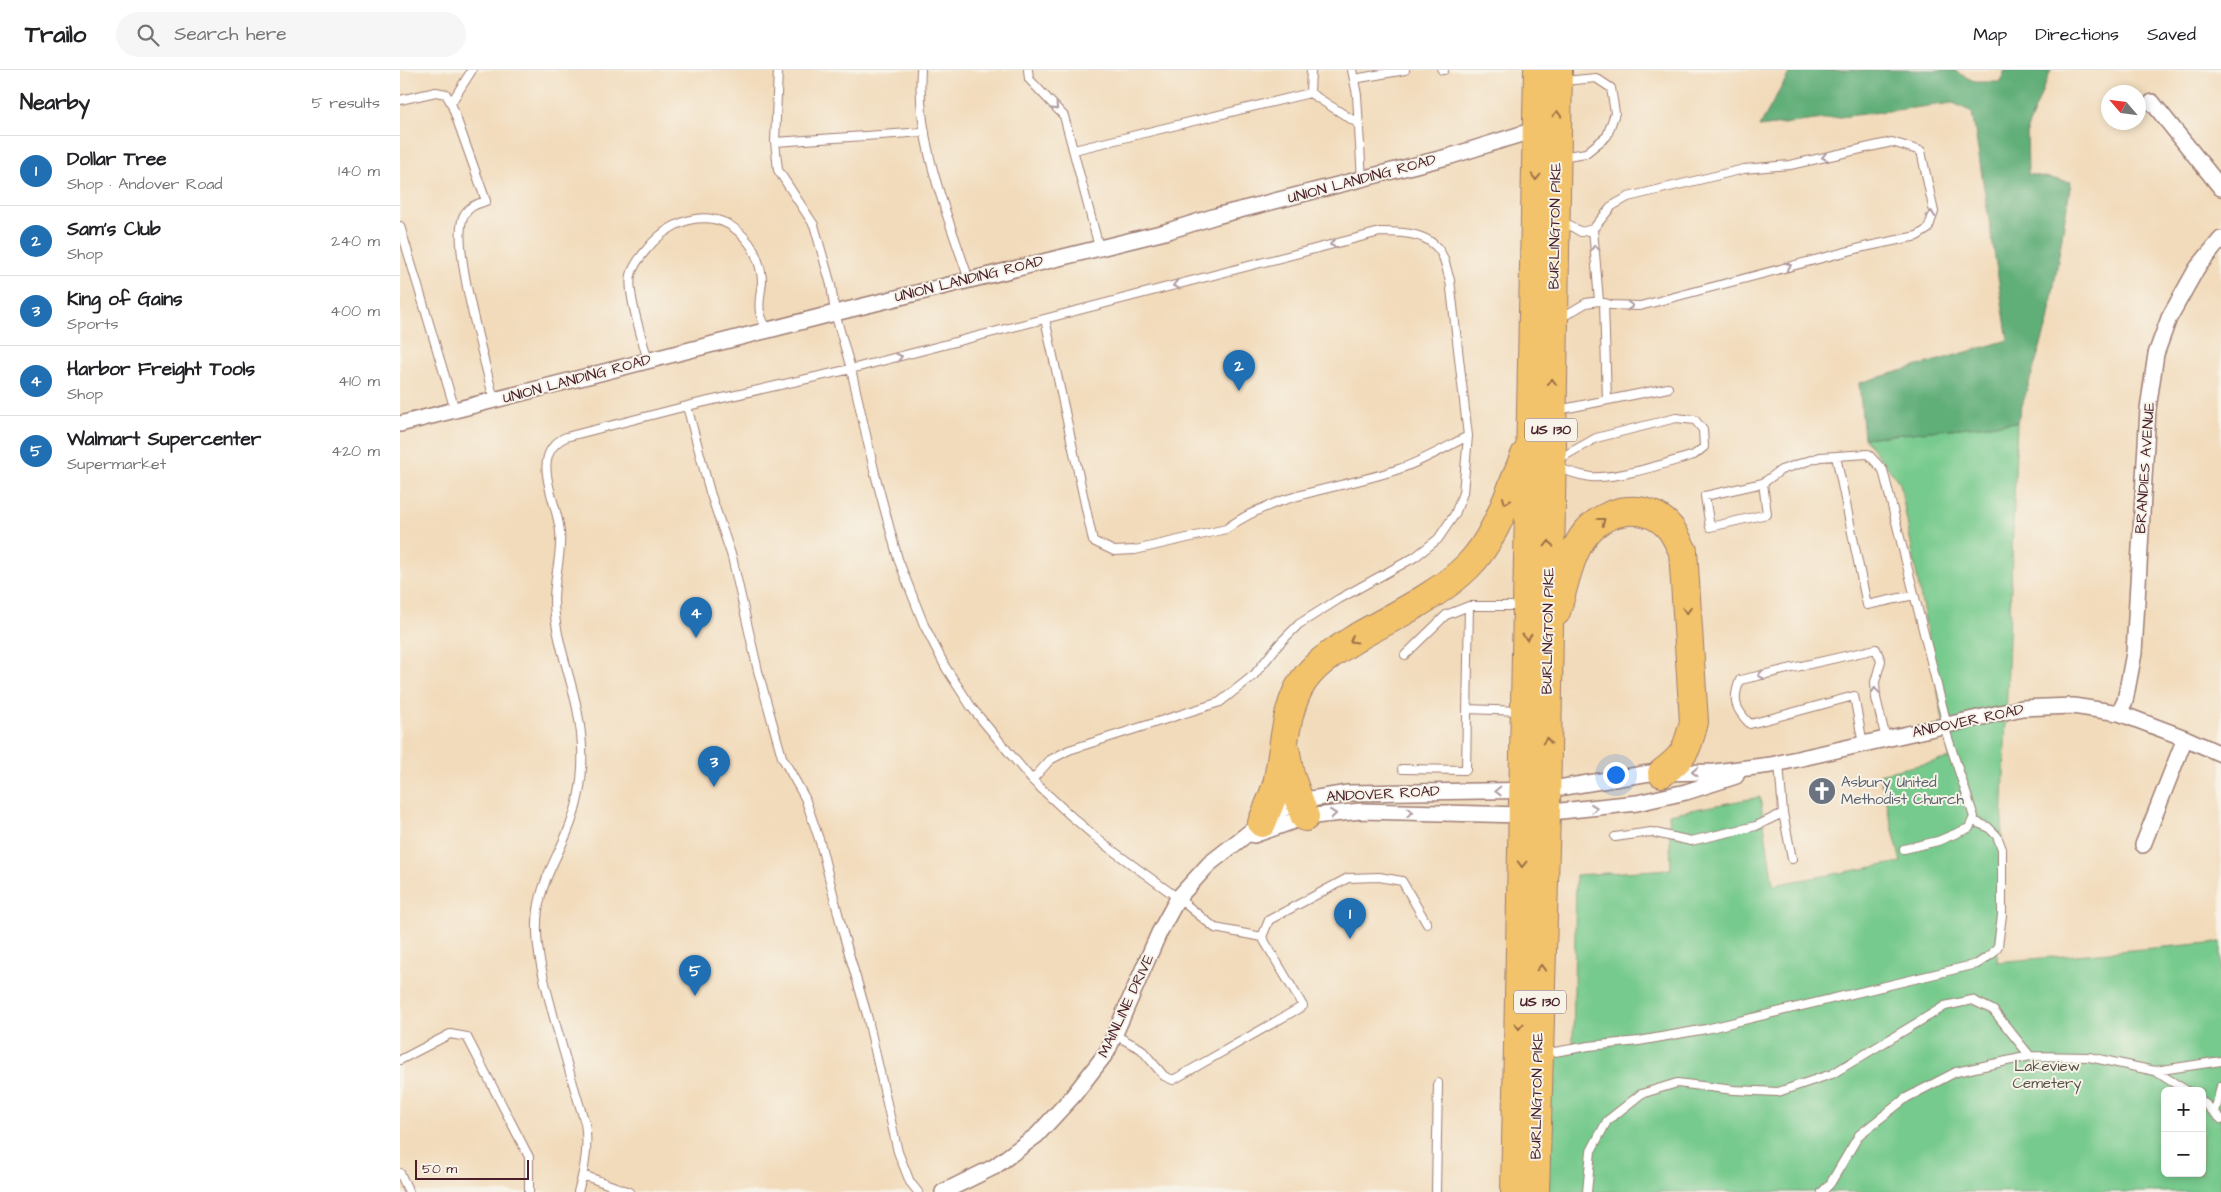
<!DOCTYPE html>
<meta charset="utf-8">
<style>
body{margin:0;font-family:"Architects Daughter",sans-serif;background:#f6f6f6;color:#202124}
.controls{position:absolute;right:15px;bottom:15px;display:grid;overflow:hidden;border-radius:8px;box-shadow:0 2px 8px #0003}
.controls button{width:45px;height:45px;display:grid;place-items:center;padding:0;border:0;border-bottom:1px solid #e0e0e0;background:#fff;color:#202124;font:25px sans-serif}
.compass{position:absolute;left:1701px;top:15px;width:45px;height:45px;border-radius:50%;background:#fff;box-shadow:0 2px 8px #0003;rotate:298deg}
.scale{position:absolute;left:15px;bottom:12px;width:114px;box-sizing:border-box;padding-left:5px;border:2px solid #4a1f2b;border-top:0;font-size:14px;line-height:18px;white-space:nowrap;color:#4a1f2b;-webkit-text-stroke:4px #f7f3e8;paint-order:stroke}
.you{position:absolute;left:1215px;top:704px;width:18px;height:18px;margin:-12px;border:4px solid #fff;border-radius:50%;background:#1a73e8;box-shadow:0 0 0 8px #1a73e833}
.badge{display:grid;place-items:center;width:32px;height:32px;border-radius:50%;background:#1f6fb2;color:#fff;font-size:16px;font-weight:700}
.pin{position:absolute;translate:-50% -41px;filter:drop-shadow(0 1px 2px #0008)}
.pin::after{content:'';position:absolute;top:26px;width:18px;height:15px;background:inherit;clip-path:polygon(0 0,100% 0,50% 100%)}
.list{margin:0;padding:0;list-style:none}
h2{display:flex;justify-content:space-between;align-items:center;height:65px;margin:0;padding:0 20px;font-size:21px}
h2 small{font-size:16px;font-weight:400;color:#757577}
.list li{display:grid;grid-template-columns:32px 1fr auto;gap:15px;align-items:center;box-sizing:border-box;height:70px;padding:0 20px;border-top:1px solid #e0e0e0}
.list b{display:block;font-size:19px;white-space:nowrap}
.list p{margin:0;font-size:16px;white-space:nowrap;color:#757577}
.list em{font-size:16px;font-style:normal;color:#757577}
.icon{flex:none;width:28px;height:28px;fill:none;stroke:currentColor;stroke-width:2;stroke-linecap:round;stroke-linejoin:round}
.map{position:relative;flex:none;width:1821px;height:1122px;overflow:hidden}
header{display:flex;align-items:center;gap:30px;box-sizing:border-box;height:70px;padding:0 25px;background:#fff;border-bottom:1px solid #e0e0e0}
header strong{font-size:24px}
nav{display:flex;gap:28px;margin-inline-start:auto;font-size:18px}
.search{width:350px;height:45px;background:#f6f6f6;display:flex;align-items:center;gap:12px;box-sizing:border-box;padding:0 18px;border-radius:28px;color:#757577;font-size:19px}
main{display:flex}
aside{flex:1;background:#fff}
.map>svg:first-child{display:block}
</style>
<header>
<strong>Trailo</strong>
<div class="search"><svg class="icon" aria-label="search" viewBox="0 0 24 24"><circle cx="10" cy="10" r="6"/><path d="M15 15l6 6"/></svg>Search here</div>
<nav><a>Map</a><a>Directions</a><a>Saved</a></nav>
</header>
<main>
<aside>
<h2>Nearby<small>5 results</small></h2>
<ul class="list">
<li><span class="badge">1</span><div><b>Dollar Tree</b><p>Shop · Andover Road</p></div><em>140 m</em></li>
<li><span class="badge">2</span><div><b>Sam's Club</b><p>Shop</p></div><em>240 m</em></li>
<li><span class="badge">3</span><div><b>King of Gains</b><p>Sports</p></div><em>400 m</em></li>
<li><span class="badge">4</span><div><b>Harbor Freight Tools</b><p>Shop</p></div><em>410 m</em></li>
<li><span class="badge">5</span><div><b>Walmart Supercenter</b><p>Supermarket</p></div><em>420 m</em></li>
</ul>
</aside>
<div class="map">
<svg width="1821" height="1122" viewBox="0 0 1821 1122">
<rect width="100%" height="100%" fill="#f7f3e8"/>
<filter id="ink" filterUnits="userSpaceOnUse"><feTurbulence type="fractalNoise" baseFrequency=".02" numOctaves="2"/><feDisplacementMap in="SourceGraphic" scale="10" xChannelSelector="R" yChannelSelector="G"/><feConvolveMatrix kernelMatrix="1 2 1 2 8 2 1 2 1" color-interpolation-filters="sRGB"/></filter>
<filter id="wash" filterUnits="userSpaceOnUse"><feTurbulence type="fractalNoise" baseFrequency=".0096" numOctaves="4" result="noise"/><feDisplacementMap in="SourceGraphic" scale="20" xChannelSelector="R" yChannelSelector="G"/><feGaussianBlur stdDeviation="1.12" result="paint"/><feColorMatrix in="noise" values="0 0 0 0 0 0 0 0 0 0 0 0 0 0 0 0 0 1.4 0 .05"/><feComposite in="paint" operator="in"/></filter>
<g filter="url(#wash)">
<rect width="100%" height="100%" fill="#f2dbbb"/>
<path fill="#77ca8d" stroke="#60745c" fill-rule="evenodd" d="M1617,352L1597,892L1821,872V1122H1135L1138,985L1173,978L1176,805L1271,799L1269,744L1360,727L1373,815L1501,792L1479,704L1550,688L1500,413L1464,368ZM1765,1021H1802V1103H1765Z"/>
<path fill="#61ae78" stroke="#566652" d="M1391,0H1555L1556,2L1576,12H1600L1605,0H1651L1627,59L1628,104L1671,112L1648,252L1617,352L1464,368L1459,313L1608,270L1572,42L1553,33L1359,57Z"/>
</g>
<g filter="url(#ink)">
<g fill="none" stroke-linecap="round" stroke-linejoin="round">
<defs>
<path id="lane" d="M378,0L375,72L378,100L414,155L431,215L435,243L451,299L475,404L498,489L524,555L546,598L572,638L601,673L632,710L671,746L705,775L778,828L815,858L862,867
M521,0C516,72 547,143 569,210
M628,0L629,9L664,46L699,177
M911,0L910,23L959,54
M952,0L957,25L962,110
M1042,0H1044
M954,9L1005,0
M0,30L36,22L46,24L51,33L86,131C77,134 69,136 64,145C49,172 87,296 94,331
M51,33L72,0
M375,72L525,62
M674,80L910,23
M1160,87L1186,83L1207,66L1215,43L1211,18L1196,8L1164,11
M0,156L55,340
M1193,159L1199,231
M1204,233L1207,330
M645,249L693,471L714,481L735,480L826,459C875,422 942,419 999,399C1023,391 1046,377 1068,366
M1159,249L1186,233L1199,231L1211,235L1240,236L1464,177L1517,166L1528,159L1534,142L1521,81L1492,72L1390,95L1344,99L1228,127L1212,136L1193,159L1181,162L1162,151
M248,291C243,271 227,224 231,205C233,196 241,186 247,179C274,145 320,134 349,173C356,182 362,200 362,212C361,222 358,233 360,242C361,248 365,255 367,260
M287,336L310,422L332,487L358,601L382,687L405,728L420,772L443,863L467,945L498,1082L510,1112L518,1122
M1158,340L1268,318
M1276,348L1295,350L1303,360L1304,377L1294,385C1266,393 1219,409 1191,407C1177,405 1163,400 1150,394L1196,368Z
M1436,386L1467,535L1514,525
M1363,413L1367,444L1310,457L1305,426L1363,413L1381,400L1420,387L1468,384L1483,400L1547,655
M1069,536H1122
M1067,639L1120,641
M1463,674L1454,626L1350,654C1335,639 1332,630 1340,610L1476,579L1481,591L1475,612L1476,628L1486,669
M1379,693L1383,743L1392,789
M1002,699L1066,700L1069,536L1046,545L1005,585
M1215,767L1251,762L1291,771L1356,756L1383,743
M1504,779L1538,771L1569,758L1574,747L1544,656
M715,965L741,979L764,1006L773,1010L903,936L862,867L869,850L948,808L979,807L1002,811L1027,854
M1143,984L1189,976L1239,971L1306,959L1577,894L1592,884L1598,876L1602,845V779L1597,766L1588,757L1573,751
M0,990L50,964L67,967L129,1087V1122
M1755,1001L1787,1021
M1802,1031L1821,1049
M1815,1043L1821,1016
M0,1103L9,1122
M183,1105L229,1122
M178,1122C185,1099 189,1077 185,1053C174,1018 164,983 154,948C145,912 133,877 138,840C142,811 156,789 167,763C183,725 186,685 178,644C172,608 154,567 154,530C154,507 162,486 160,462C158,432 127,385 166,367L287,336L451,299L980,162C1002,162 1032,162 1043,187C1046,194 1047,202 1050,210L1068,366L1063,423L1055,444L1038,469L1015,487L939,529L899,554L880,573L854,605L820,632L669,680L650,690L632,710
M1036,1122L1038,1013
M1187,1122L1191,1081L1207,1051L1241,1024L1277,1013L1334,1020L1378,1022L1432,1004L1545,936L1572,930L1593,940L1630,986
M1422,1122L1430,1114L1459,1065L1506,1028L1556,1002L1630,986L1689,987L1755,1001L1821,991"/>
<path id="street" d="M1752,32L1821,118
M0,354L435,243L765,162L816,146L1051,86L1137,59
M1719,643L1725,631L1734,583L1748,339L1756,284L1769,248L1797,198L1821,169
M854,765L905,747L961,741L1123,745L1237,733L1286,722L1336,706
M1743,775L1785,668
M543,1122L594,1097L637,1065L673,1026L707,982L759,863L778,828L809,794L874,743L899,731L948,723L1146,720L1250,703L1315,702L1371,695L1622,638L1673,636L1719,643L1785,668L1821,684"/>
<path id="highway" d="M1156,542C1164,517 1169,484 1186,463C1207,438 1247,431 1270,458C1275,464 1279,474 1283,481L1294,652C1287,680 1285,686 1262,703
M886,683L890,705L905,747
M862,753C867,740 873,727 877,714C884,682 884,647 899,618C912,594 937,580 959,566C994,546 1039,525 1068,496C1097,467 1109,422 1125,385
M1115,1122L1138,0
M1135,1122L1146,743L1158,0"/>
</defs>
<use href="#lane" stroke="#9e7d73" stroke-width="10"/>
<use href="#street" stroke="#9e7d73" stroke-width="18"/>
<use href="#highway" stroke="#9e7d73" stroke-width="30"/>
<use href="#lane" stroke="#fff" stroke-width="8"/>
<use href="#street" stroke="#fff" stroke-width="15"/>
<use href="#highway" stroke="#f2c36a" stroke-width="28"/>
</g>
<defs><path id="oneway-chevron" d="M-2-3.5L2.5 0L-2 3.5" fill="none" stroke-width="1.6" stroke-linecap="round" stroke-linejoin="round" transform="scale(1.25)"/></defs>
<g stroke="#ae9aa0">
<use href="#oneway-chevron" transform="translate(655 37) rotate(47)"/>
<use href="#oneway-chevron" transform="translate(1425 87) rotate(168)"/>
<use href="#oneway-chevron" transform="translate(1531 144) rotate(-84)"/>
<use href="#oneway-chevron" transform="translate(933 174) rotate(166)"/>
<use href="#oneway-chevron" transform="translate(1195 178) rotate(-94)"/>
<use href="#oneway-chevron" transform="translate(1388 196) rotate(-15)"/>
<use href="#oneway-chevron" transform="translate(776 215) rotate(166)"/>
<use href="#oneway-chevron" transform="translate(1230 236) rotate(1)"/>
<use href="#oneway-chevron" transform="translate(499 287) rotate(-14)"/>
<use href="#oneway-chevron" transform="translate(1361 605) rotate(167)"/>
<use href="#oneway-chevron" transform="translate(1475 621) rotate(-95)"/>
<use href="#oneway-chevron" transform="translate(1295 702) rotate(178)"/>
<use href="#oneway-chevron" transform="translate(1098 721) rotate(179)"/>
<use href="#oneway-chevron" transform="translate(1194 738) rotate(-6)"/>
<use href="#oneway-chevron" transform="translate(1010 742) rotate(2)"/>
<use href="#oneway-chevron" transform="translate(933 744) rotate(-6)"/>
</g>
<g stroke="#9e714a">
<use href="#oneway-chevron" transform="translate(1157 44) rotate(-89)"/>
<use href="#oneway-chevron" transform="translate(1136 107) rotate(91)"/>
<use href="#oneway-chevron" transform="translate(1152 312) rotate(-89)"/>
<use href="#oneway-chevron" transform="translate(1106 431) rotate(113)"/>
<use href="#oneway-chevron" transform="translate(1202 451) rotate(-38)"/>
<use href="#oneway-chevron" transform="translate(1149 474) rotate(-89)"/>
<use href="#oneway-chevron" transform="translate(1287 540) rotate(86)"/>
<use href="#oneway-chevron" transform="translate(1127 567) rotate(91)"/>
<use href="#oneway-chevron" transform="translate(953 570) rotate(149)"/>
<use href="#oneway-chevron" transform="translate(1147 671) rotate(-90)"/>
<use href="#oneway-chevron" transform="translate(1122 794) rotate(91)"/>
<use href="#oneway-chevron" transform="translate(1141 898) rotate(-88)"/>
<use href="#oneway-chevron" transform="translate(1119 956) rotate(91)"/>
</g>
</g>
<defs>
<symbol id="church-disc" viewBox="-11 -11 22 22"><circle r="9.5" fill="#6b7280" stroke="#f7f3e8"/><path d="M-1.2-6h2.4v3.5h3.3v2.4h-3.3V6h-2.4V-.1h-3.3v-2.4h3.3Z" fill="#fff"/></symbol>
</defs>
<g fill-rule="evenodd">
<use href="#church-disc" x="1406" y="705" width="32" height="32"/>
</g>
<g text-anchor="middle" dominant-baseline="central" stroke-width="4" stroke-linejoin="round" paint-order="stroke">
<g fill="#f7f3e8" stroke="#7e5f64" stroke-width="1">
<rect x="1125" y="348.5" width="52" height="23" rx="4"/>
<rect x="1114" y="920.5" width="52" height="23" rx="4"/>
</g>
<g font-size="14" font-weight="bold" fill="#4a1f2b">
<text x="1151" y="360">US 130</text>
<text x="1140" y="932">US 130</text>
</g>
<g font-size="15" fill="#4a1f2b" stroke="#f7f3e8">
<text transform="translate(962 109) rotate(-15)">UNION LANDING ROAD</text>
<text transform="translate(1155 156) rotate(-89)">BURLINGTON PIKE</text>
<text transform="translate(569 209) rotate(-14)">UNION LANDING ROAD</text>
<text transform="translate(177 309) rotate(-15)">UNION LANDING ROAD</text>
<text transform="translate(1745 398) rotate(-86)">BRANDIES AVENUE</text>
<text transform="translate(1148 561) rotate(-89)">BURLINGTON PIKE</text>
<text transform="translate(1568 651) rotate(-12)">ANDOVER ROAD</text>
<text transform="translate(983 724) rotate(-3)">ANDOVER ROAD</text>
<text transform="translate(726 936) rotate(-65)">MAINLINE DRIVE</text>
<text transform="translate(1137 1026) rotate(-89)">BURLINGTON PIKE</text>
</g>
<g font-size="15" fill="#5b616d" stroke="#f7f3e8" text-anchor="start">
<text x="1441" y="712">Asbury United<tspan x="1441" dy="17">Methodist Church</tspan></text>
</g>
<g font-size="15" fill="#585248" stroke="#f7f3e8">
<text x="1647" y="996">Lakeview<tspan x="1647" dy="17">Cemetery</tspan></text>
</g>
</g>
</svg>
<div class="controls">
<button>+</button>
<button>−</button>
</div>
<svg class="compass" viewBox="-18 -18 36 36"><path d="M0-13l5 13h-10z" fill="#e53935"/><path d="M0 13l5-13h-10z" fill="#757577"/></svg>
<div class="scale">50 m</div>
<div class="you"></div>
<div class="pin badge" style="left:950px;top:869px">1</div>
<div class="pin badge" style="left:839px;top:321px">2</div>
<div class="pin badge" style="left:314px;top:717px">3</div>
<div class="pin badge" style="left:296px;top:568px">4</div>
<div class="pin badge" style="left:295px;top:926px">5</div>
</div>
</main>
